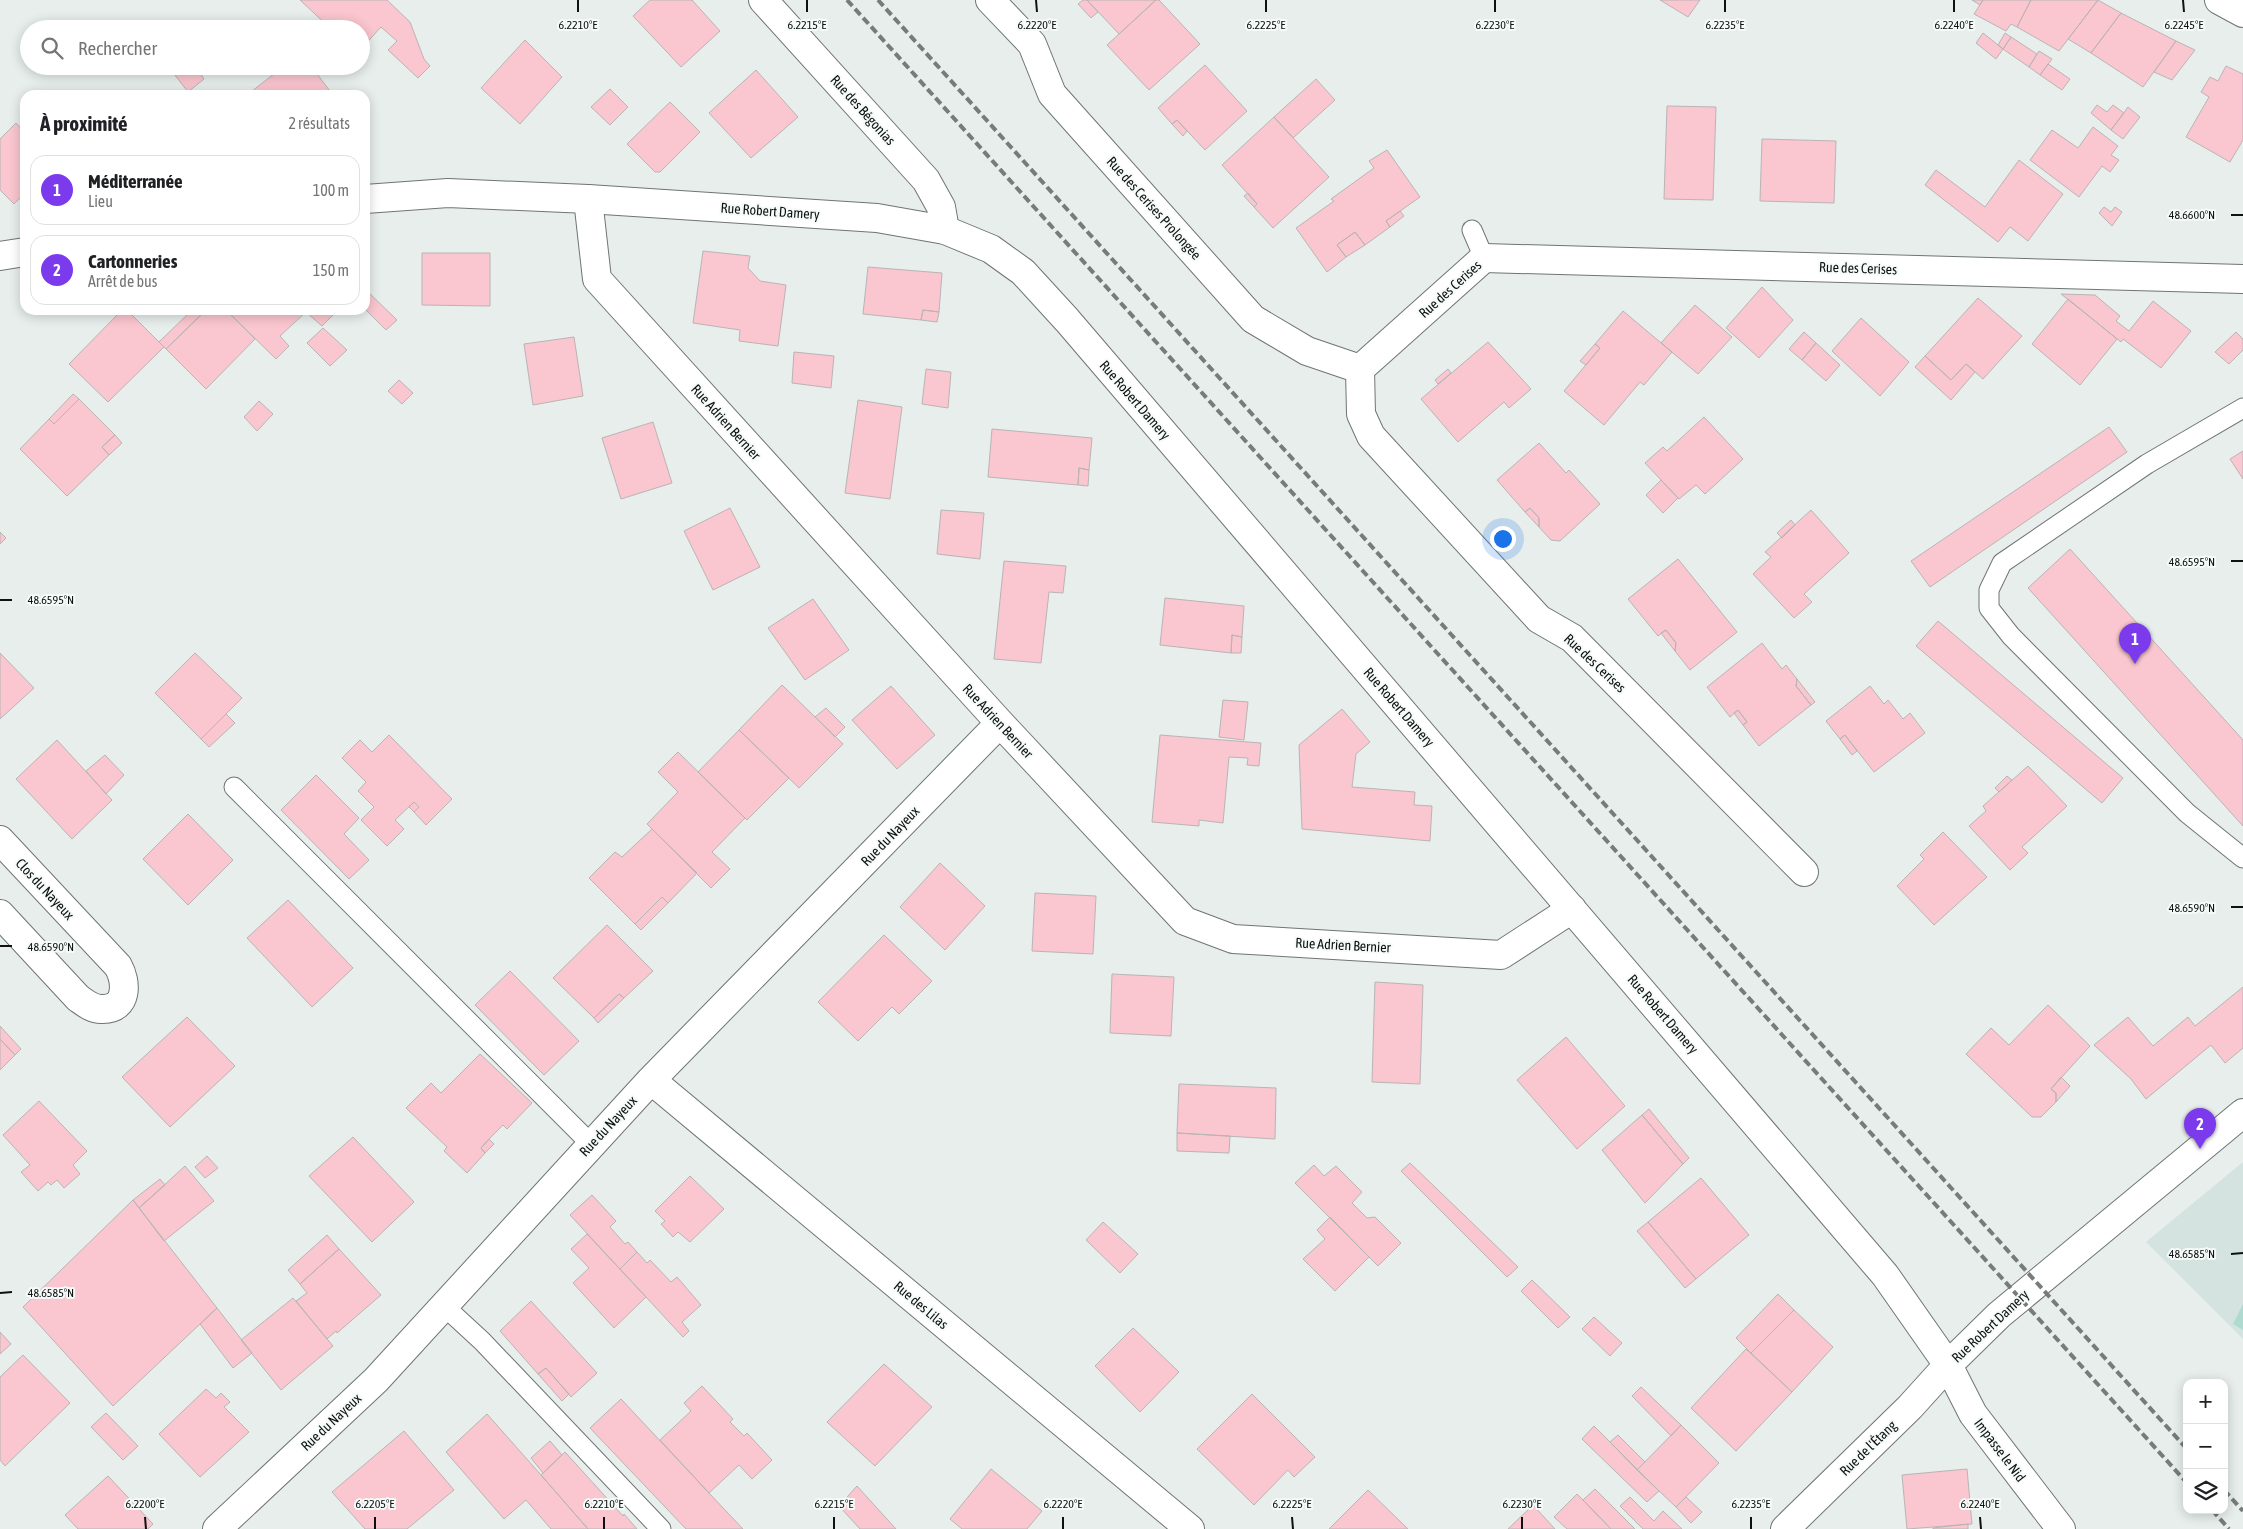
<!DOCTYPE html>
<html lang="fr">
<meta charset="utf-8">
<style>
body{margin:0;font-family:"Asap Condensed",sans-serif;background:#f6f6f6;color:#202124}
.controls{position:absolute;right:15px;bottom:15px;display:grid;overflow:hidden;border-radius:10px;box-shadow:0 2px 12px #0003}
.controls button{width:45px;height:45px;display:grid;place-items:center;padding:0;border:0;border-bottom:1px solid #e0e0e0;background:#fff;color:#202124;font:25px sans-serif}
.you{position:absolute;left:1502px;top:538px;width:18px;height:18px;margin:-12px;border:4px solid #fff;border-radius:50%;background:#1a73e8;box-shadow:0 0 0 8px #1a73e833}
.badge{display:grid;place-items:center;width:32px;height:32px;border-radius:50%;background:#7c3aed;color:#fff;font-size:16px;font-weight:700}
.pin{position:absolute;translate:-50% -41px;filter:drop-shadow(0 1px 2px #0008)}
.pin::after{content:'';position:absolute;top:26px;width:18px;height:15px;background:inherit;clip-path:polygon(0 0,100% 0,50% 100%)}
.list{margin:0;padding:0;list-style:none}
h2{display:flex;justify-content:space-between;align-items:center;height:65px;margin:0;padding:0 20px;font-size:21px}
h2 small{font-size:16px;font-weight:400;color:#757577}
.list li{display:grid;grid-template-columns:32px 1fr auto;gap:15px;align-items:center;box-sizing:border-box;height:70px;margin:0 10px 10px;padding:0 10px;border:1px solid #e0e0e0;border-radius:15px}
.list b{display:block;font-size:19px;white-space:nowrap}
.list p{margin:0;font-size:16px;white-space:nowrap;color:#757577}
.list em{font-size:16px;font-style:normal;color:#757577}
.icon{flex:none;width:28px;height:28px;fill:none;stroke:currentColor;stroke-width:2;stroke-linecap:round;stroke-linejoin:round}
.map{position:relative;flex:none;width:2243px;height:1529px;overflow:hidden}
.search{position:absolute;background:#fff;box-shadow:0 2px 12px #0003;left:20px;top:20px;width:350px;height:55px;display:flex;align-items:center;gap:12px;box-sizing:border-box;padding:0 18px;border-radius:28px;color:#757577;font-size:19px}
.panel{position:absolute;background:#fff;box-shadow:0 2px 12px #0003;left:20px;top:90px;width:350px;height:225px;border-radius:15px}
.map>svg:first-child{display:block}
</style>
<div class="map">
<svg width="2243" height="1529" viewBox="0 0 2243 1529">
<rect width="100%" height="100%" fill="#e7eeec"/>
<path fill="#d4e3df" d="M2243,1162V1339L2146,1242Z"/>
<path fill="#aedacf" d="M2243,1304V1330L2233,1324Z"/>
<path fill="#fac6cf" stroke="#bab4b5" d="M300,0H387L410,22L424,59L430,66L418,78L388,50L397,41L381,27L361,49V29H331Z
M650,0H692L720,31L681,67L633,16Z
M1083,0H1087L1098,12L1091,18L1078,4Z
M1087,0H1154L1155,1L1119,34Z
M1159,0L1200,44L1149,90L1107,45L1156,0Z
M1660,0H1700L1688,17Z
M1972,0H1983L1980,5Z
M1983,0H2031L2017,27L2011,24L2006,31L1974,14Z
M2031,0H2098L2059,51L2017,27Z
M2098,0L2121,13L2091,53L2068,39Z
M2121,13L2176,41L2143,87L2091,53Z
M1983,33L2003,49L1996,59L1976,43Z
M2005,33L2011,37L2003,49L1998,45Z
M2011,37L2037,54L2029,67L2003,49Z
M525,40L562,77L520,124L481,88Z
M2176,41L2195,50L2172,80L2154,72Z
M2039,51L2052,59L2040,75L2029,67Z
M2048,64L2070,79L2062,90L2040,75Z
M1205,65L1247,111L1205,150L1177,120L1172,124L1158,108Z
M168,66H195L204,79L188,92Z
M284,66H311L333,95H247Z
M2226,66L2243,74V140L2230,162L2186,137L2209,97L2201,92L2210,77L2218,81Z
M756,70L798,117L751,158L709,113Z
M1316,79L1335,100L1293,138L1274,117Z
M610,89L628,107L610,125L591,107Z
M670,102L700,132L660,172H655L627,144Z
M2097,105L2107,112L2113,105L2124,113L2111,130L2091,113Z
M1667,106L1716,107L1713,200L1664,199Z
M2128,107L2140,117L2123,139L2111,130Z
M1274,117L1329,177L1273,228L1254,207L1257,204L1222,165Z
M1177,120L1187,131L1183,136L1172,124Z
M16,123L25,133V193L14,204L0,190V139Z
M2093,127L2118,146L2111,155L2119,160L2110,172L2102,166L2079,197L2030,160L2052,130L2078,148Z
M1762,139L1836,141L1834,203L1760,201Z
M1387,150L1420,197L1386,221L1390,227L1365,245L1355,232L1337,245L1346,257L1327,272L1296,228L1334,201L1331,199L1374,168L1369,161Z
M2019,160L2063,194L2028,241L2010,227L1998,242L1925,185L1936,170L1985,207Z
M1248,193L1257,204L1254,207L1244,196Z
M2104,207L2111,212L2115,207L2122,212L2112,226L2099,213Z
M1400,211L1404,216L1390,227L1386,221Z
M1355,232L1365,245L1346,257L1337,245Z
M703,251L750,256L748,268L760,281L786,285L778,346L739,341L740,330L693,323Z
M422,253H490V306L422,305Z
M868,267L942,273L939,312L923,310L921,320L863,314Z
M1762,287L1793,320L1759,358L1726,328Z
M366,290L397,320L386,330L365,309Z
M2061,294L2095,295L2120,316L2116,321L2129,331L2153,301L2191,331L2161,368L2123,339L2121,342Z
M1978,298L2022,336L1983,379L1966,364L1951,380L1925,356Z
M2068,299L2117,339L2080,385L2032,344Z
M1695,305L1732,337L1698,374L1661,343Z
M122,310H127L164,347L108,402L69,364Z
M192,310H206L166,349L159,342Z
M206,310H226L255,339L206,389L166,349Z
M226,310H304L306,312L280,336L289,346L276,359Z
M308,310H334L336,312L322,326L306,312Z
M923,310L939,312L937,322L921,320Z
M1623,311L1672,352L1644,385L1640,382L1604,425L1564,391L1600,348L1595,344Z
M1861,318L1909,362L1880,396L1832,351Z
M323,328L347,350L330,366L307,343Z
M1804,332L1816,343L1802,360L1789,349Z
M2236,332L2243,339V350L2229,364L2215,352Z
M574,337L583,396L533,405L524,344Z
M1488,342L1531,389L1509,408L1504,402L1458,442L1421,399Z
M1816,343L1840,365L1826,381L1802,360Z
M1595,344L1600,348L1586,365L1580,361Z
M794,352L834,356L831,388L792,383Z
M1925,356L1951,380L1966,364L1975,372L1951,400L1915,367Z
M926,369L951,372L948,408L922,404Z
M1448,369L1451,373L1438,384L1435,380Z
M399,380L413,393L402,404L388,391Z
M73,394L79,399L54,424L49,419Z
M79,399L115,435L102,447L109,455L67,496L20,449L49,419L54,424Z
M858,400L902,407L890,499L845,493Z
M259,401L273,414L257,431L244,417Z
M1704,417L1743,459L1705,494L1696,485L1679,499L1645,463L1663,447L1667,451Z
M653,422L672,483L621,499L602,438Z
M2109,427L2127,452L1930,587L1911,561Z
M992,429L1092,438L1089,470L1079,468L1078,485L988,477Z
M115,435L122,443L109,455L102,447Z
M1539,443L1566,473L1569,470L1600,504L1560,541L1551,540L1539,527V518L1530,508L1525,512L1497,480Z
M2243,451V479L2230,459Z
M1079,468L1089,470L1088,486L1078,485Z
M1661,480L1678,498L1663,513L1646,495Z
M730,508L760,567L713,590L684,531Z
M1530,508L1539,518V527L1525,512Z
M941,510L984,513L980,559L937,554Z
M1811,510L1849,553L1804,594L1812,602L1794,618L1753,574L1771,557L1765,552Z
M1791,520L1795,525L1782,538L1777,533Z
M0,532L6,538L0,544Z
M2070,549L2243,740V826L2028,588Z
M1678,559L1737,632L1690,670L1675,651L1676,643L1666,630L1658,636L1628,599Z
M1004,561L1066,566L1063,593L1049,592L1041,663L994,659Z
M1165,598L1244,606L1242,637L1232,635L1231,653L1160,645Z
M813,599L849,650L805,680L768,628Z
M1938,621L2123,778L2102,803L1916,646Z
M1666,630L1676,643L1675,651L1661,633Z
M1232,635L1242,637L1241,653H1231Z
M1762,643L1782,669L1786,665L1797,679L1796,686L1811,705L1759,746L1743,725L1747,722L1738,710L1730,717L1707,687Z
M0,653L34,688L0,719Z
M195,653L242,698L201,739L155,693Z
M1797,679L1815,702L1811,705L1796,686Z
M782,685L843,744L799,788L739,730Z
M891,686L935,735L897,769L852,720Z
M1870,686L1884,704L1888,700L1903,719L1910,713L1925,733L1874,772L1845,735L1840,739L1826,721Z
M1223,700L1248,702L1244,740L1219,737Z
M826,708L845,727L835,737L815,717Z
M1342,709L1370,742L1356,754L1352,787L1415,792L1414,805L1432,806L1430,841L1302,829L1299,745Z
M1738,710L1747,722L1743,725L1734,713Z
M226,714L235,723L209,747L201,739Z
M739,730L789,778L747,820L698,772Z
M389,735L452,799L426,825L414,812L419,807L414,802L395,820L404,829L387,846L361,820L374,807L358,791L366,782L342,758L360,740L372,752Z
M1160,735L1261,743L1259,766L1247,765L1248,758L1229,757L1223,823L1199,820V826L1152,822Z
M1845,735L1857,751L1852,755L1840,739Z
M57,740L112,800L72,839L16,779Z
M678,752L745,818L712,852L730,869L711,888L647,824L678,792L658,772Z
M105,755L124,775L106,794L86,771Z
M2028,766L2067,806L2022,847L2028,853L2010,870L1969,826L1986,811L1983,806Z
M316,775L359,818L344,834L369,860L349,879L281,810Z
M2007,776L2012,780L1999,792L1995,788Z
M414,802L419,807L414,812L409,807Z
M188,814L233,860L188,905L143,859Z
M652,829L697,873L668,903L662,897L635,924L589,878L615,852L622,857Z
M1943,832L1987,877L1934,925L1897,886L1924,859L1920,855Z
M940,863L985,906L945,950L900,907Z
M1035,893L1096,896L1093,954L1032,951Z
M662,897L668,903L641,930L635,924Z
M288,900L353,968L312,1007L247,938Z
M607,925L653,971L624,998L619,994L594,1018L553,978Z
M884,935L932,981L899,1014L892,1007L858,1041L818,1002Z
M510,971L579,1041L544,1075L475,1005Z
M1112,974L1174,977L1171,1036L1110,1033Z
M1375,982L1423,985L1420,1084L1372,1082Z
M2243,987V1048L2225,1063L2211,1045L2146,1099L2131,1079L2094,1045L2128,1017L2153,1046L2188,1017L2195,1026Z
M619,994L624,998L598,1023L594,1018Z
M2048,1005L2090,1046L2051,1089L2056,1093V1102L2041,1117H2032L1966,1054L1991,1028L2009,1045Z
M187,1017L235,1066L170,1127L122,1077Z
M0,1026L21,1049L15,1055L0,1039Z
M1566,1037L1625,1106L1577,1149L1517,1080Z
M0,1039L15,1055L0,1070Z
M480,1054L532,1103L507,1129L503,1125L489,1139L481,1148L485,1153L467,1173L444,1151L447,1147L406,1108L431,1083L441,1093Z
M2061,1077L2070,1086L2056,1102V1093L2051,1089Z
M1179,1084L1276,1088L1275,1139L1177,1133Z
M39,1101L87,1151L73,1165L80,1174L64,1188L57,1180L51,1185L48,1182L38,1191L21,1172L30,1165L3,1135Z
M1649,1109L1689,1158L1683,1164L1642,1115Z
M1642,1115L1683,1164L1645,1203L1602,1150Z
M1177,1133L1230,1136L1229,1153L1177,1151Z
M353,1137L414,1202L372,1242L309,1176Z
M489,1139L494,1144L485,1153L481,1148Z
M207,1156L218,1168L205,1178L195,1167Z
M1410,1163L1518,1267L1507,1277L1401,1171Z
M1314,1165L1324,1176L1336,1166L1362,1192L1352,1203L1367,1218L1375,1217L1401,1243L1378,1266L1295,1183Z
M185,1166L214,1201L164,1241L139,1208Z
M690,1176L724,1209L690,1242L678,1232L673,1237L661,1224L665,1221L655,1211Z
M1701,1178L1749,1235L1696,1279L1648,1222Z
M160,1179L165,1185L139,1208L133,1200Z
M592,1195L616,1221L610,1227L625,1244L628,1242L637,1252L620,1269L570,1215Z
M133,1200L217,1308L113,1406L23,1307Z
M1330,1217L1369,1257L1335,1291L1303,1259L1325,1239L1317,1230Z
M1103,1222L1138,1254L1120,1273L1086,1240Z
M1648,1222L1696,1279L1685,1288L1637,1231Z
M587,1234L646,1297L614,1328L573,1283L589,1268L571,1249Z
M327,1235L339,1249L300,1284L288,1270Z
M339,1249L381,1295L337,1333L336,1331L327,1339L296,1301L307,1293L300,1284Z
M637,1252L647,1263L650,1260L671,1282L677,1277L701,1305L682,1322L689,1331L683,1337L620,1269Z
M1532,1280L1570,1317L1558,1328L1521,1291Z
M1778,1294L1794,1310L1751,1353L1736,1338Z
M293,1298L333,1346L281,1390L241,1340Z
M531,1301L597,1373L571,1397L546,1368L538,1374L500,1331Z
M217,1308L252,1353L233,1368L200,1324Z
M1794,1310L1833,1347L1792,1392L1751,1353Z
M1594,1317L1622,1343L1610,1356L1582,1329Z
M1133,1328L1179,1372L1140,1412L1095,1366Z
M0,1332L11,1344L0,1354Z
M1746,1349L1792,1392L1736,1451L1691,1408Z
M23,1355L70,1403L5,1466L0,1460V1377Z
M884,1364L932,1407L875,1466L827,1422Z
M546,1368L569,1394L562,1401L538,1374Z
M702,1386L733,1419L730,1422L744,1436L747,1433L772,1460L752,1479L739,1465L709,1493L660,1440L691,1411L684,1403Z
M1641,1387L1681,1425L1671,1436L1632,1396Z
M206,1389L216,1398L221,1393L230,1402L224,1407L249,1432L200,1477L159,1434Z
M1252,1394L1315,1457L1294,1477L1288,1470L1254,1505L1197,1449Z
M621,1399L709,1493L743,1529H686L590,1428Z
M106,1413L138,1446L123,1460L91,1427Z
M487,1414L541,1475L588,1529H551L526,1500L504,1519L446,1452Z
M1681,1425L1719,1463L1676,1507L1637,1470Z
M1594,1426L1659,1491L1647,1502L1582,1439Z
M404,1431L454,1490L407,1529H365L332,1492Z
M1618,1435L1645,1462L1637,1470L1610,1442Z
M550,1441L562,1455L543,1473L531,1458Z
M565,1452L623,1516L624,1514L637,1529H588L541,1475Z
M991,1469L1042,1511L1027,1529H962L950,1519Z
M1967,1469L1972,1524L1907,1529L1902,1475Z
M108,1476L153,1524L148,1529H78L65,1515Z
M857,1486L896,1529H860L839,1506Z
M1595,1489L1635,1529H1611L1583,1500Z
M1368,1490L1408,1529H1329Z
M1577,1494L1583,1500L1611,1529H1567L1554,1517Z
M1630,1497L1654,1521L1663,1511L1682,1529H1643L1620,1506Z
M1686,1497L1702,1512L1691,1523L1676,1507Z
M1533,1505L1555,1529H1508Z
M1968,1524V1529H1933V1528Z"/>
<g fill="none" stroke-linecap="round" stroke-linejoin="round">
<defs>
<path id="lane" d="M1472,230L1484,258
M2243,408L2147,464L2002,563L1989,590V608L2011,636L2187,813L2243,858
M234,787L591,1144
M444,1306L482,1341L661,1529"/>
<path id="street" d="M763,0L926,180L941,207L945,230
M990,0L1032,44L1052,94L1253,319L1307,351L1360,369
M588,199L597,279L1000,723L1185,921L1233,939L1501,955L1572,909
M0,840L118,966C127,982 128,1009 103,1009C93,1010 85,1003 78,998L0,914
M1804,872L1572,638L1539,619L1371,436L1361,414L1360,369L1484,258L2243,279
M651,1080L1190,1529
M217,1529L376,1380L651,1080L1000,723
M1785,1529L1910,1407L1948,1365L1973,1414L2061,1529"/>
<path id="secondary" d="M2219,0L2243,13
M365,199L448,193L588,199L877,218L945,230L991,249L1023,272L1067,320L1885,1275L1948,1365L1999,1315L2243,1113
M0,256L25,252"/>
</defs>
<use href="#lane" stroke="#6f7573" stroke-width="21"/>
<use href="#street" stroke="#6f7573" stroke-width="30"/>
<use href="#secondary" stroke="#6f7573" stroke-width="30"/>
<use href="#lane" stroke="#fff" stroke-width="19"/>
<use href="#street" stroke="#fff" stroke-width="28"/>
<use href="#secondary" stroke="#fff" stroke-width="28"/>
<path stroke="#777b7a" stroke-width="4" stroke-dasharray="8 4" stroke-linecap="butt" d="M847,0L2187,1483
M878,0L2187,1449
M2224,1490L2243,1511
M2212,1510L2229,1529"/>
</g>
<path fill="none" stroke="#0f1111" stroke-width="2" d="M578,0V12M807,0V12M1036,0L1037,12M1266,0V12M1495,0V12M1725,0V12M1954,0V12M2183,0L2184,12M2231,215H2243M2231,561H2243M0,600H12M2231,907H2243M0,946H12M2231,1254L2243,1253M0,1293L12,1292M145,1517L146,1529M375,1517V1529M604,1517V1529M834,1517V1529M1063,1517V1529M1292,1517L1293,1529M1522,1517V1529M1751,1517V1529M1980,1517L1981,1529"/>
<g text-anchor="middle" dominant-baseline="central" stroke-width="4" stroke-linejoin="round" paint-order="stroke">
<g font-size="14" fill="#0f1111" stroke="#f5fbf9">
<text transform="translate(863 110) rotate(48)">Rue des Bégonias</text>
<text transform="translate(1154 208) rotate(48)">Rue des Cerises Prolongée</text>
<text transform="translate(770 211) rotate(4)">Rue Robert Damery</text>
<text transform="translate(1858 268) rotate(2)">Rue des Cerises</text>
<text transform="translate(1450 289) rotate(-42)">Rue des Cerises</text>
<text transform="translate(1135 400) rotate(49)">Rue Robert Damery</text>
<text transform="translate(726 422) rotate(48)">Rue Adrien Bernier</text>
<text transform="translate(1595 663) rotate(43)">Rue des Cerises</text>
<text transform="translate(1399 707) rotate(49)">Rue Robert Damery</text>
<text transform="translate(998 721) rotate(47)">Rue Adrien Bernier</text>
<text transform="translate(890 836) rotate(-46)">Rue du Nayeux</text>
<text transform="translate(45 889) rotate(47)">Clos du Nayeux</text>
<text transform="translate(1343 945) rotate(3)">Rue Adrien Bernier</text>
<text transform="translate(1663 1014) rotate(49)">Rue Robert Damery</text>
<text transform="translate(608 1126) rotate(-47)">Rue du Nayeux</text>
<text transform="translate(921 1305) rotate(40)">Rue des Lilas</text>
<text transform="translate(1990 1326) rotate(-43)">Rue Robert Damery</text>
<text transform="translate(331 1422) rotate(-43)">Rue du Nayeux</text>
<text transform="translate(1868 1448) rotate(-44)">Rue de l'Étang</text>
<text transform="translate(2000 1450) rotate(53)">Impasse le Nid</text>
</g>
</g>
<g font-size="12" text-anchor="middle" fill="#0f1111" stroke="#f5fbf9" stroke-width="4" stroke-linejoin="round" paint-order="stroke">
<text x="578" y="29">6.2210°E</text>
<text x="807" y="29">6.2215°E</text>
<text x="1037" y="29">6.2220°E</text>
<text x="1266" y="29">6.2225°E</text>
<text x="1495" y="29">6.2230°E</text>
<text x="1725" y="29">6.2235°E</text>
<text x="1954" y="29">6.2240°E</text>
<text x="2184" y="29">6.2245°E</text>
<text x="2192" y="219">48.6600°N</text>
<text x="2192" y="566">48.6595°N</text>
<text x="51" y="604">48.6595°N</text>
<text x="2192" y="912">48.6590°N</text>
<text x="51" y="951">48.6590°N</text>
<text x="2192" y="1258">48.6585°N</text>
<text x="51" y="1297">48.6585°N</text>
<text x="145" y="1508">6.2200°E</text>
<text x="375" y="1508">6.2205°E</text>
<text x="604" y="1508">6.2210°E</text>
<text x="834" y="1508">6.2215°E</text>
<text x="1063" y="1508">6.2220°E</text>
<text x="1292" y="1508">6.2225°E</text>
<text x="1522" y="1508">6.2230°E</text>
<text x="1751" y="1508">6.2235°E</text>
<text x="1980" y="1508">6.2240°E</text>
</g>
</svg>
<div class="controls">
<button>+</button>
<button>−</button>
<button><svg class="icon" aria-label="layers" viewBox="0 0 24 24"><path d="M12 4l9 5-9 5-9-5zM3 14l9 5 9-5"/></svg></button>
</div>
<div class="you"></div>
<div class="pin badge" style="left:2135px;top:664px">1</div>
<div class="pin badge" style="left:2200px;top:1149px">2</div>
<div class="search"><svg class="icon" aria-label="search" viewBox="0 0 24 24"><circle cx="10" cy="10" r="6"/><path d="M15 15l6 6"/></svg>Rechercher</div>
<section class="panel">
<h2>À proximité<small>2 résultats</small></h2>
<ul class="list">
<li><span class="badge">1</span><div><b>Méditerranée</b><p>Lieu</p></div><em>100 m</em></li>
<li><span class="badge">2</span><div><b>Cartonneries</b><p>Arrêt de bus</p></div><em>150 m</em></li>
</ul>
</section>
</div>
